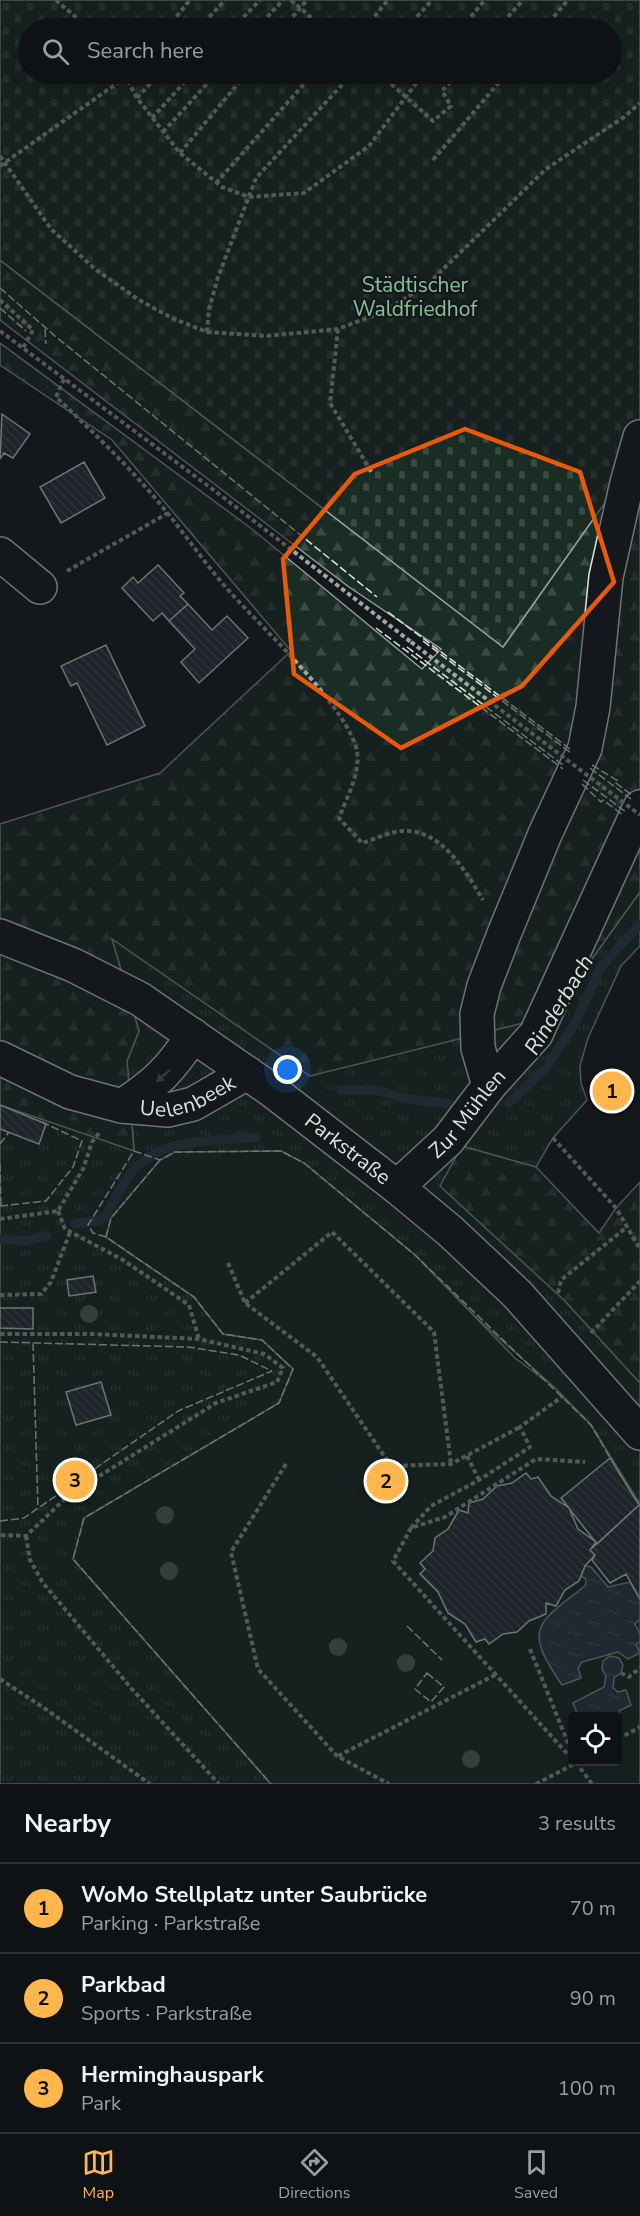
<!DOCTYPE html>
<meta charset="utf-8">
<style>
body{margin:0;font-family:"Nunito Sans",sans-serif;background:#1d2022;color:#f1f3f6}
.controls{position:absolute;right:18px;bottom:18px;display:grid;overflow:hidden;border-radius:6px;box-shadow:0 3px 15px #0003}
.controls button{width:54px;height:54px;display:grid;place-items:center;padding:0;border:0;border-bottom:2px solid #2f3234;background:#0f1215;color:#f1f3f6;font:30px sans-serif}
.you{position:absolute;left:288px;top:1070px;width:21px;height:21px;margin:-15px;border:4px solid #fff;border-radius:50%;background:#1a73e8;box-shadow:0 0 0 9px #1a73e833}
.badge{display:grid;place-items:center;width:39px;height:39px;border-radius:50%;background:#ffb74d;color:#111;font-size:20px;font-weight:700}
.pin{position:absolute;translate:-50% -50%;border:3px solid #fff;box-shadow:0 2px 6px #0006}
.list{margin:0;padding:0;list-style:none}
h2{display:flex;justify-content:space-between;align-items:center;height:78px;margin:0;padding:0 24px;font-size:26px}
h2 small{font-size:20px;font-weight:400;color:#9b9ea0}
.list li{display:grid;grid-template-columns:39px 1fr auto;gap:18px;align-items:center;box-sizing:border-box;height:90px;padding:0 24px;border-top:2px solid #2f3234}
.list b{display:block;font-size:22px;white-space:nowrap}
.list p{margin:0;font-size:20px;white-space:nowrap;color:#9b9ea0}
.list em{font-size:20px;font-style:normal;color:#9b9ea0}
.icon{flex:none;width:33px;height:33px;fill:none;stroke:currentColor;stroke-width:2;stroke-linecap:round;stroke-linejoin:round}
.map{position:relative;flex:none;width:640px;height:1784px;overflow:hidden}
.search{position:absolute;background:#0f1215;box-shadow:0 3px 15px #0003;left:18px;right:18px;top:18px;height:66px;display:flex;align-items:center;gap:15px;box-sizing:border-box;padding:0 21px;border-radius:33px;color:#9b9ea0;font-size:22px}
.sheet{height:348px;background:#0f1215}
nav{display:flex;justify-content:space-around;align-items:center;box-sizing:border-box;height:84px;border-top:2px solid #2f3234;background:#0f1215;font-size:16px;color:#9b9ea0}
nav a{display:grid;justify-items:center;gap:3px}
nav .on{color:#ffb74d}
.map>svg:first-child{display:block}
</style>
<div class="map">
<svg width="640" height="1784" viewBox="0 0 640 1784">
<defs>
<pattern id="grass-tufts" width="24" height="20" patternUnits="userSpaceOnUse" patternTransform="scale(1.5)"><rect width="24" height="20" fill="#1a2d24"/><path d="M3 7l-1-3M5 7V3M7 7l1-3M15 17l-1-3M17 17v-4M19 17l1-3" fill="none" stroke="#3b4b43"/></pattern>
<pattern id="forest-firs" width="22" height="20" patternUnits="userSpaceOnUse" patternTransform="scale(1.5)"><rect width="22" height="20" fill="#1a2d24"/><path d="M5 1l3.5 6h-7zM16 11l3.5 6h-7z" fill="#3b4b43"/></pattern>
<pattern id="cemetery-stones" width="16" height="16" patternUnits="userSpaceOnUse" patternTransform="scale(1.5)"><rect width="16" height="16" fill="#1a2d24"/><path d="M2 7V4a2 2 0 0 1 4 0v3zM10 15v-3a2 2 0 0 1 4 0v3z" fill="#3b4b43"/></pattern>
<pattern id="water-ripples" width="26" height="14" patternUnits="userSpaceOnUse" patternTransform="scale(1.5)"><rect width="26" height="14" fill="#2f3f4d"/><path d="M2 4q2-2 4 0t4 0M15 11q2-2 4 0t4 0" fill="none" stroke="#4c5b66"/></pattern>
<pattern id="building-back-hatch" width="6" height="6" patternUnits="userSpaceOnUse" patternTransform="scale(1.5)"><rect width="6" height="6" fill="#2c363c"/><path d="M-1 5l2 2M0 0l6 6M5-1l2 2" fill="none" stroke="#4a5358"/></pattern>
</defs>
<rect width="100%" height="100%" fill="#14181c"/>
<path fill="url(#grass-tufts)" stroke="#939e99" stroke-width="1.5" d="M640,892V946L621,966L588,1038L580,1066L581,1083L587,1100L553,1138L536,1167L462,1147L565,1301L640,1383V1504L591,1425L554,1387L481,1322L415,1255L304,1163L106,1237L194,1297L223,1334L262,1340L293,1369L279,1403L218,1441L73,1559L271,1784H0V1105L134,1150L127,1061L139,1031L111,938L551,1016Z"/>
<path fill="url(#forest-firs)" stroke="#939e99" stroke-width="1.5" d="M0,260L503,647L640,453V892L551,1016L310,1076L112,939L139,1031L127,1061L134,1151L0,1105V824L160,773L291,651L112,440L0,365V343L252,529L422,669L441,649L349,587L0,320Z
M462,1146L536,1167L599,1233L616,1208L640,1182V1383L565,1301L440,1186Z"/>
<path fill="url(#cemetery-stones)" stroke="#939e99" stroke-width="1.5" fill-rule="evenodd" d="M0,0H640V453L503,647L0,260ZM28,28H612V74H28Z"/>
<path fill="#1a2d24" stroke="#939e99" stroke-width="1.5" fill-rule="evenodd" d="M281,1151L304,1163L415,1255L515,1358L554,1387L591,1425L640,1506V1784H271L73,1559L84,1518L279,1403L293,1369L262,1340L223,1334L194,1297L106,1237L111,1218L160,1160L175,1152ZM572,1716H618V1762H572Z"/>
<path fill="url(#water-ripples)" stroke="#939e99" stroke-width="1.5" d="M585,1566L591,1567L608,1587L630,1582L640,1599V1619L635,1624L640,1634V1642L636,1644L640,1653L628,1659L618,1652L582,1662L578,1668L581,1678L562,1685C522,1627 537,1624 586,1585V1579L581,1576Z
M610,1656L619,1658L623,1665L621,1673L614,1678L613,1688L618,1692L626,1690L631,1705L619,1711L618,1717L578,1716L573,1703L604,1687L606,1676L602,1669L603,1661Z"/>
<g fill="none" stroke-linecap="round" stroke-linejoin="round">
<path stroke="#2f3f4d" stroke-width="9" d="M341,1090H376L405,1098L448,1104
M509,1103L547,1067L575,1023L601,967L640,924
M75,1224L104,1219C113,1203 121,1185 133,1171C161,1136 218,1142 257,1137
M0,1239L27,1241L47,1235"/>
</g>
<path fill="url(#building-back-hatch)" stroke="#d8e6dc" stroke-width="1.5" d="M2,414L30,434L13,458L4,453L0,459Z
M84,462L105,498L61,523L40,487Z
M158,565L184,593L180,596L188,604L169,621L162,613L153,621L122,588L133,577L138,583Z
M188,604L212,630L227,616L248,638L199,683L181,662L195,649L169,621Z
M106,645L145,726L107,745L77,683L71,686L61,666Z
M0,1105L46,1124L39,1144L0,1129Z
M93,1276L96,1292L69,1296L67,1280Z
M0,1308H33V1329L0,1328Z
M101,1382L111,1415L76,1425L66,1392Z
M610,1458L639,1505L597,1544L561,1498Z
M526,1473L531,1479L538,1477L551,1496L569,1508L578,1529L596,1542L590,1550L595,1555L585,1566L579,1581L565,1590L556,1606L546,1603V1614L529,1621L517,1632L503,1634L489,1644L485,1639L476,1642L465,1624L448,1613L438,1592L420,1574L425,1569L420,1563L433,1551L435,1538L448,1529L459,1510L468,1513L469,1503L483,1499L497,1486L512,1483Z
M639,1505L640,1506V1599L626,1574L610,1583L592,1560L595,1555L590,1550Z"/>
<g fill="none" stroke-linecap="round" stroke-linejoin="round">
<defs>
<g id="minor">
<path d="M0,554L40,587"/>
<path id="s1" d="M0,936L73,965L140,999L270,1089L397,1187L450,1231L517,1294L640,1433"/>
<path id="s2" d="M0,1058L70,1092L122,1106L168,1110L193,1104L247,1073"/>
<path d="M489,1086L478,1048L477,1014L484,986L504,934L545,834L585,748L593,707L606,577L627,483L640,437"/>
<path d="M122,1106C156,1084 171,1069 193,1035"/>
<path id="s3" d="M397,1187L448,1140L489,1086L536,1034L640,807"/>
</g>
</defs>
<use href="#minor" stroke="#d8e6dc" stroke-width="36"/>
<path stroke="#9da8a2" stroke-width="4" stroke-dasharray="4.5 3" stroke-linecap="butt" d="M56,0L88,28
M291,0L323,28
M167,28L190,0
M199,28L225,0
M233,28L260,0
M257,28L283,0
M283,28L307,0
M365,28L388,0
M407,28L432,0
M461,28L485,0
M498,28L523,0
M544,28L568,0
M124,74L137,98L180,153L222,187L249,197L304,193L369,146L423,74
M380,74L433,121L451,106L442,91L458,74
M137,98L159,74
M152,118L192,74
M163,132L216,74
M180,153L246,74
M0,156L51,229L95,269L139,300L172,318L207,332L267,336L338,329L385,311L428,284L546,169L624,117L640,103
M433,160L506,74
M0,166L130,74
M216,183L313,74
M0,300L33,330L23,348
M338,329L330,403L372,473
M0,331L219,494L411,642
M207,332L209,309L218,277L256,178L352,74
M64,379L56,397C95,434 135,472 169,515C190,541 209,569 231,593C265,631 338,698 355,744C364,768 347,796 339,818L362,843C375,839 389,832 402,831C441,828 466,872 483,900
M67,571L168,513
M553,1138L616,1208L640,1249
M58,1211L65,1229L123,1260L189,1305L199,1339
M0,1219L58,1211L83,1169L92,1142L100,1132
M228,1263L245,1303L317,1357L391,1466L451,1464L520,1427
M558,1293L561,1280L627,1227
M0,1295L41,1294L51,1282L70,1232
M245,1303L332,1232L434,1332L451,1464
M591,1333L640,1281
M0,1334H92L199,1339L264,1354L283,1368L277,1382L216,1403L69,1495L26,1536L0,1535
M467,1456L479,1480
M286,1464L231,1552L258,1669L337,1756L389,1784
M411,1528L431,1506L479,1480L530,1447L520,1427L563,1396
M26,1536L30,1560L43,1583L131,1688L219,1784
M530,1649L572,1753
M621,1673L629,1677L640,1668
M0,1679L47,1710L150,1784
M618,1739L640,1727
M338,1756L495,1675
M572,1759L393,1561L411,1528L445,1517L536,1459L585,1462
M576,1762L592,1784
M536,1784L578,1762"/>
<use href="#minor" stroke="#14181c" stroke-width="33"/>
<path stroke="#9da8a2" stroke-width="4" stroke-dasharray="4.5 3" stroke-linecap="butt" d="M411,642L640,815"/>
<path stroke="#d8e6dc" stroke-width="1.5" stroke-dasharray="8 3" stroke-linecap="butt" d="M0,288L55,336L377,597
M0,308L26,331
M45,329L46,344
M388,612L570,749
M376,628L563,769
M423,641L571,753
M407,647L563,765
M592,765L618,781L616,783L633,796
M590,768L631,799
M583,780L626,812
M582,784L601,802L603,800L623,815
M0,1144L9,1132
M160,1160L111,1218L106,1237L194,1297L223,1334L262,1340L293,1369L279,1403L84,1518L73,1559L271,1784
M0,1164L1,1206
M0,1206L46,1201L73,1167L82,1141L42,1122
M106,1237L93,1233L88,1225L134,1151L160,1160L175,1152L281,1151L304,1163L415,1255L591,1425L610,1458
M0,1342L188,1347L239,1355L272,1371
M33,1343L38,1508
M0,1521L24,1518L178,1411L272,1371
M407,1626L442,1660
M427,1673L444,1687L431,1702L415,1689Z"/>
</g>
<g fill="#55745f">
<circle cx="89" cy="1314" r="9"/>
<circle cx="66" cy="1475" r="9"/>
<circle cx="165" cy="1515" r="9"/>
<circle cx="169" cy="1571" r="9"/>
<circle cx="338" cy="1647" r="9"/>
<circle cx="406" cy="1663" r="9"/>
<circle cx="471" cy="1759" r="9"/>
</g>
<defs><path id="oneway-solid" d="M-6-.8H1V-3.2L6.5 0L1 3.2V.8H-6Z" transform="scale(1.5)"/></defs>
<use fill="#59605f" href="#oneway-solid" transform="translate(163 1076) rotate(139)"/>
<path d="M0 0H640V1784H0ZM465,429L580,472L614,582L522,686L401,748L294,674L283,559L355,474Z" fill="#14181c" fill-opacity=".55" fill-rule="evenodd"/>
<path fill="none" stroke="#e8590c" stroke-width="4.5" stroke-linejoin="round" d="M465,429L580,472L614,582L522,686L401,748L294,674L283,559L355,474Z"/>
<g text-anchor="middle" dominant-baseline="central" stroke-width="4.5" stroke-linejoin="round" paint-order="stroke">
<g font-size="21" fill="#8ac095" stroke="#14181c">
<text x="415" y="285">Städtischer<tspan x="415" dy="24">Waldfriedhof</tspan></text>
</g>
<g font-size="21" fill="#d8e6dc" stroke="#14181c">
<text stroke="none"><textPath href="#s2" startOffset="200">Uelenbeek</textPath></text>
<text stroke="none"><textPath href="#s3" startOffset="102">Zur Mühlen</textPath></text>
<text stroke="none"><textPath href="#s1" startOffset="410">Parkstraße</textPath></text>
</g>
<g font-size="22" font-style="italic" fill="#d8e6dc" stroke="#14181c">
<text transform="translate(559 1005) rotate(-59)">Rinderbach</text>
</g>
</g>
</svg>
<div class="controls">
<button><svg class="icon" aria-label="locate" viewBox="0 0 24 24"><circle cx="12" cy="12" r="6"/><path d="M12 2v4M12 18v4M2 12h4M18 12h4"/></svg></button>
</div>
<div class="you"></div>
<div class="pin badge" style="left:612px;top:1091px">1</div>
<div class="pin badge" style="left:386px;top:1481px">2</div>
<div class="pin badge" style="left:75px;top:1480px">3</div>
<div class="search"><svg class="icon" aria-label="search" viewBox="0 0 24 24"><circle cx="10" cy="10" r="6"/><path d="M15 15l6 6"/></svg>Search here</div>
</div>
<section class="sheet">
<h2>Nearby<small>3 results</small></h2>
<ul class="list">
<li><span class="badge">1</span><div><b>WoMo Stellplatz unter Saubrücke</b><p>Parking · Parkstraße</p></div><em>70 m</em></li>
<li><span class="badge">2</span><div><b>Parkbad</b><p>Sports · Parkstraße</p></div><em>90 m</em></li>
<li><span class="badge">3</span><div><b>Herminghauspark</b><p>Park</p></div><em>100 m</em></li>
</ul>
</section>
<nav>
<a class="on"><svg class="icon" aria-label="map" viewBox="0 0 24 24"><path d="M3 6l6-2 6 2 6-2v14l-6 2-6-2-6 2zM9 4v14M15 6v14"/></svg>Map</a>
<a><svg class="icon" aria-label="directions" viewBox="0 0 24 24"><path d="M12 3l9 9-9 9-9-9zM9 14v-3h6M13 9l2 2-2 2"/></svg>Directions</a>
<a><svg class="icon" aria-label="saved" viewBox="0 0 24 24"><path d="M7 4h10v16l-5-4-5 4z"/></svg>Saved</a>
</nav>
